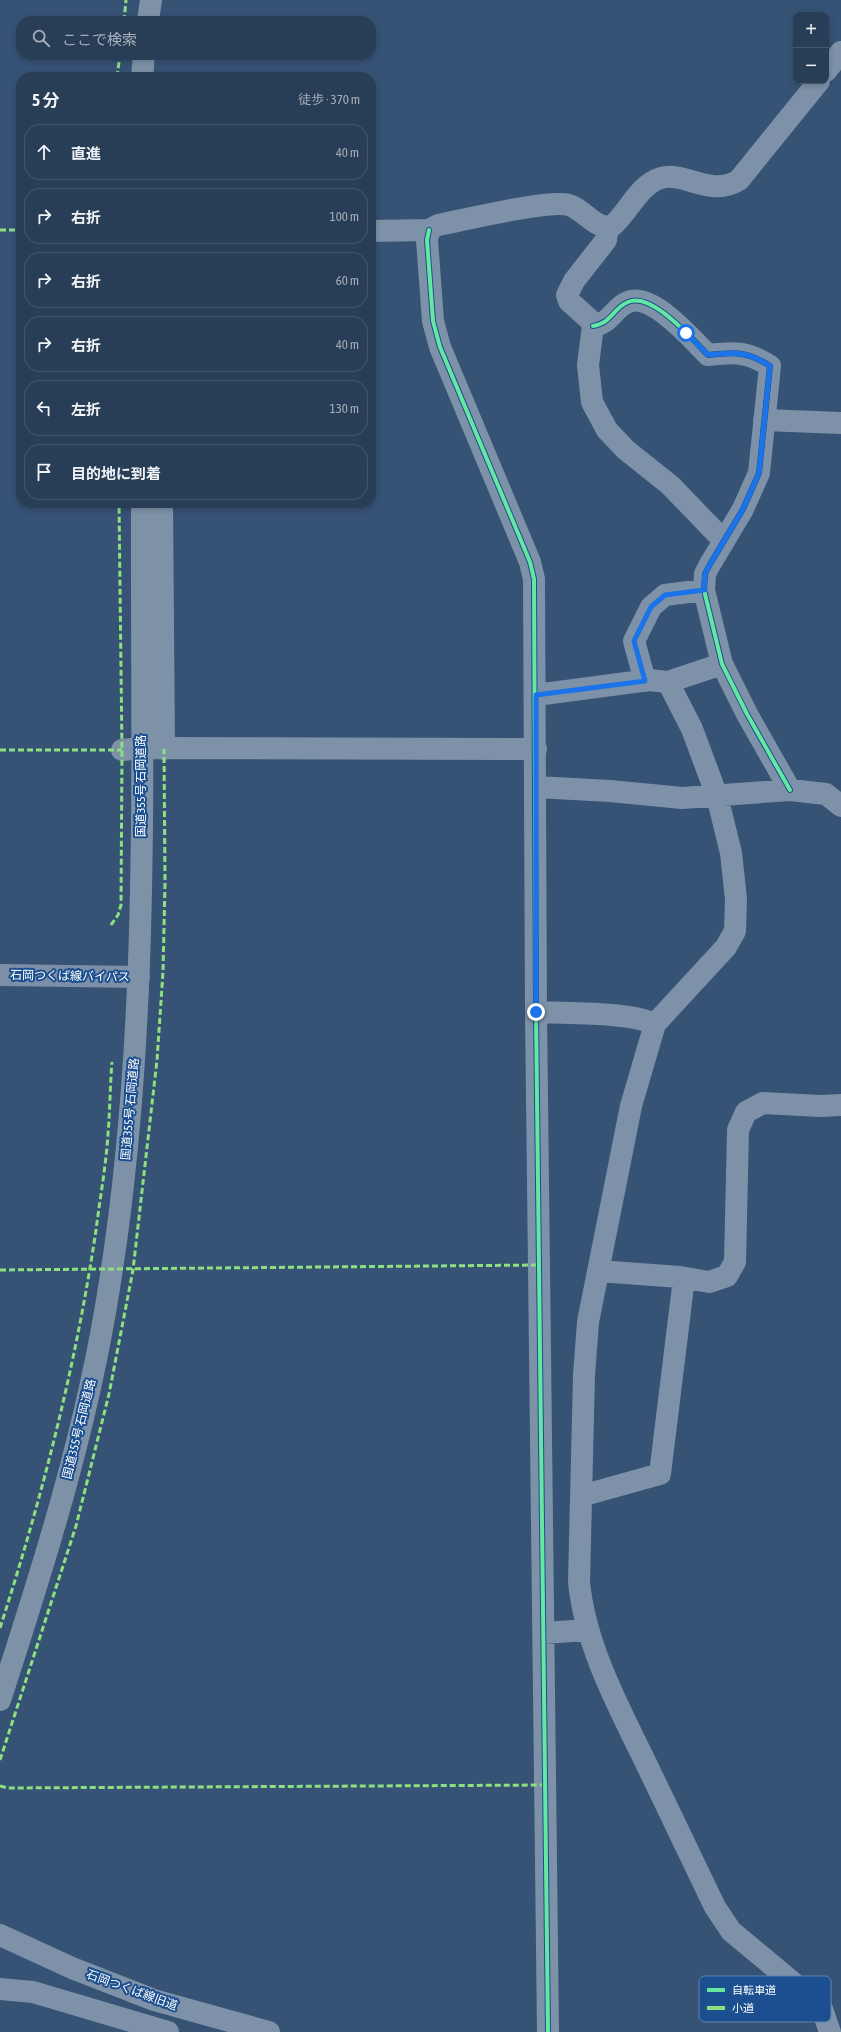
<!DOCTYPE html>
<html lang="ja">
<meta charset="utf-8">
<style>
body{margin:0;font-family:"Asap Condensed","Noto Sans JP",sans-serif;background:#344961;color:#f1f3f6}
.controls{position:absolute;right:12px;top:12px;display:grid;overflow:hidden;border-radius:8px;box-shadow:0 2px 6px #0003}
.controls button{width:36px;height:36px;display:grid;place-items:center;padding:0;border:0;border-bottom:1px solid #44576d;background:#283e57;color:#f1f3f6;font:20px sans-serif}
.stop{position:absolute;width:12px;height:12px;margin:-9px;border:3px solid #1a73e8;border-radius:50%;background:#fff}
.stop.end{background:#1a73e8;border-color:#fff;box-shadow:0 1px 4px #0008}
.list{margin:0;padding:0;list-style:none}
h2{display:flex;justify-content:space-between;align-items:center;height:52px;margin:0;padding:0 16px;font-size:17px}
h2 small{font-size:13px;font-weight:400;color:#a5aeba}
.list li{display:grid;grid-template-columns:26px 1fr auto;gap:12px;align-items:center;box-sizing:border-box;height:56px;margin:0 8px 8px;padding:0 8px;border:1px solid #44576d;border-radius:16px}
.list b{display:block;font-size:15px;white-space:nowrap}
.list em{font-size:13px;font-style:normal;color:#a5aeba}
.icon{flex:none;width:22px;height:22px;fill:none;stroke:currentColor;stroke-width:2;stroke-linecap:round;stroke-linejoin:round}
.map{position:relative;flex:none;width:841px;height:2032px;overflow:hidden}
.search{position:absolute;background:#283e57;box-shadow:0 2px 6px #0003;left:16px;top:16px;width:360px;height:44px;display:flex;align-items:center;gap:10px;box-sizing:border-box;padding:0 14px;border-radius:16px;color:#a5aeba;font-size:15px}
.panel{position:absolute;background:#283e57;box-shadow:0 2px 6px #0003;left:16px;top:72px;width:360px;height:436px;border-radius:16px}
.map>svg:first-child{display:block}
</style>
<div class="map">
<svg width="841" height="2032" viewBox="0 0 841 2032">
<rect width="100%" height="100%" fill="#365274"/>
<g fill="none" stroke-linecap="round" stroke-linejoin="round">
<path stroke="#7d92a8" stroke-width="22" d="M826,71L841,52
M608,227L606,240L574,281L567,295L569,301L590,320L593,326L588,365L592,402L607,430L626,450L670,485L724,541
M429,230L427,240L433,321L440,347L530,562L534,579L536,1012L548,2032
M371,231L429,230L438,225C465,220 548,199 569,205C585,210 595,230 612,226C629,212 638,185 661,178C685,171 710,198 739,180L819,81
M593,326C612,323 613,308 628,302C652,292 692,339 708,355C734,352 747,351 770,366L759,473L743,509L709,566L705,574L704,590L722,664L747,714L790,790
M764,420L841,423
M162,503L164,749
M645,681L634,641L651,607L665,595L704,590
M668,682L722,664
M536,695L649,680L668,682L692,729L717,796L731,853L736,899L735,931L726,947L655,1024L631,1106L588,1322L584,1375L579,1582C585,1644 617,1704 644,1759C667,1808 691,1857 715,1907L731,1931L821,2006L830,2032
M122,750L141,748L536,749
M536,787L610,791L682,798L790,790L826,794L841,806
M536,1012C565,1013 631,1012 655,1024
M598,1271L680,1277L709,1282L727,1276L735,1262L738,1130L746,1112L763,1103L820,1106L841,1105
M581,1496L660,1474L684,1278
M544,1633L587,1630
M0,1935L72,1968L154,2000L269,2032
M0,1989L33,1992L168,2032"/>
<path stroke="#7d8ea7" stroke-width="22" d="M0,975L139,977"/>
<path stroke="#7e92a7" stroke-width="22" d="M148,21L151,0
M142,77L144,55
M0,1700C44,1565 87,1429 109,1288C151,1029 141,765 142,503"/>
<path stroke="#8de07e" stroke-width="3" stroke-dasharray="6 3" stroke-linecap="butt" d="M124,21L126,0
M117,77L120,55
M0,230H21
M0,750H122
M111,925L118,915L121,905L122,750L119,503
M0,1270L539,1265
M0,1628C42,1498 76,1365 96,1230C100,1198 106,1166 108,1134C110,1110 110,1086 112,1062
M0,1760L76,1526L109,1394L133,1270L157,1060L163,972L165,882L164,749
M0,1786L8,1788L546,1785"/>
<defs>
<path id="cycleway" d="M429,230L427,240L433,321L440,347L530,562L534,579L536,1012L548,2032
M593,326C612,323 613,308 628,302C652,292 692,339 708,355C734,352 747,351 770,366L759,473L743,509L709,566L705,574L704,590L722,664L747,714L790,790"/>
</defs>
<use href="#cycleway" stroke="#1b4f8f" stroke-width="6"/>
<use href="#cycleway" stroke="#66e7a1" stroke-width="4"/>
</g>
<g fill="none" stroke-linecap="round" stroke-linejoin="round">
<path stroke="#1a73e8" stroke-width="5" d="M536,1012V695L645,681L634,641L651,607L665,595L704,590L705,574L709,566L743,509L759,473L770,366C747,351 734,352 708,355L686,333"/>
</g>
<g text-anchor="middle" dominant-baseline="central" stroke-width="4" stroke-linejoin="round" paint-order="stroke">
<g font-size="12" fill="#fff" stroke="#1b4f8f">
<text transform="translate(141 786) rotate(-90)">国道355号 石岡道路</text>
<text transform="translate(70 976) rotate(1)">石岡つくば線バイパス</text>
<text transform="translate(130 1109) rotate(-85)">国道355号 石岡道路</text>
<text transform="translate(79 1429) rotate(-76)">国道355号 石岡道路</text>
<text transform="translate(132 1990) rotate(20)">石岡つくば線旧道</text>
</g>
</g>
<rect x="699" y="1976" width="132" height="46" rx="6" fill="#1b4f8f" stroke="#5f84b1" stroke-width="1"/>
<rect x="707" y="1988" width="18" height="4" fill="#66e7a1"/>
<rect x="707" y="2006" width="18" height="4" fill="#8de07e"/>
<g font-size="11" fill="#fff">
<text x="732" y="1994">自転車道</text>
<text x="732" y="2012">小道</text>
</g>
</svg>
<div class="controls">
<button>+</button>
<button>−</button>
</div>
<div class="stop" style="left:686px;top:333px"></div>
<div class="stop end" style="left:536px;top:1012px"></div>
<div class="search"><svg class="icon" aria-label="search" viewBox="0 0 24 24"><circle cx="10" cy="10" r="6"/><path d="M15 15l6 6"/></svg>ここで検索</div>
<section class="panel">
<h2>5 分<small>徒歩 · 370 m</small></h2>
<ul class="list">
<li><svg class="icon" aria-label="ahead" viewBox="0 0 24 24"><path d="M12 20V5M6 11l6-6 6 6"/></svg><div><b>直進</b></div><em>40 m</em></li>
<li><svg class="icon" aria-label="right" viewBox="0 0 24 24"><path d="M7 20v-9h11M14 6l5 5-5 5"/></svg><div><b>右折</b></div><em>100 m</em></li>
<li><svg class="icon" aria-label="right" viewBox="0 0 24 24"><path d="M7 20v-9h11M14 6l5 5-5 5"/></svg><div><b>右折</b></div><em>60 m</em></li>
<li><svg class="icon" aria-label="right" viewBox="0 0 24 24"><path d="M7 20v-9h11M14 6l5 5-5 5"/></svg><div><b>右折</b></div><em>40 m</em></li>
<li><svg class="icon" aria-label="left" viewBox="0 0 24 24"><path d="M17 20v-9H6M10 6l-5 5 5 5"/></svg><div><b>左折</b></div><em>130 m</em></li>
<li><svg class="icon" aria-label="arrive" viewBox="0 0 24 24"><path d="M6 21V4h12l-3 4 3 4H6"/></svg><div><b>目的地に到着</b></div></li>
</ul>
</section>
</div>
